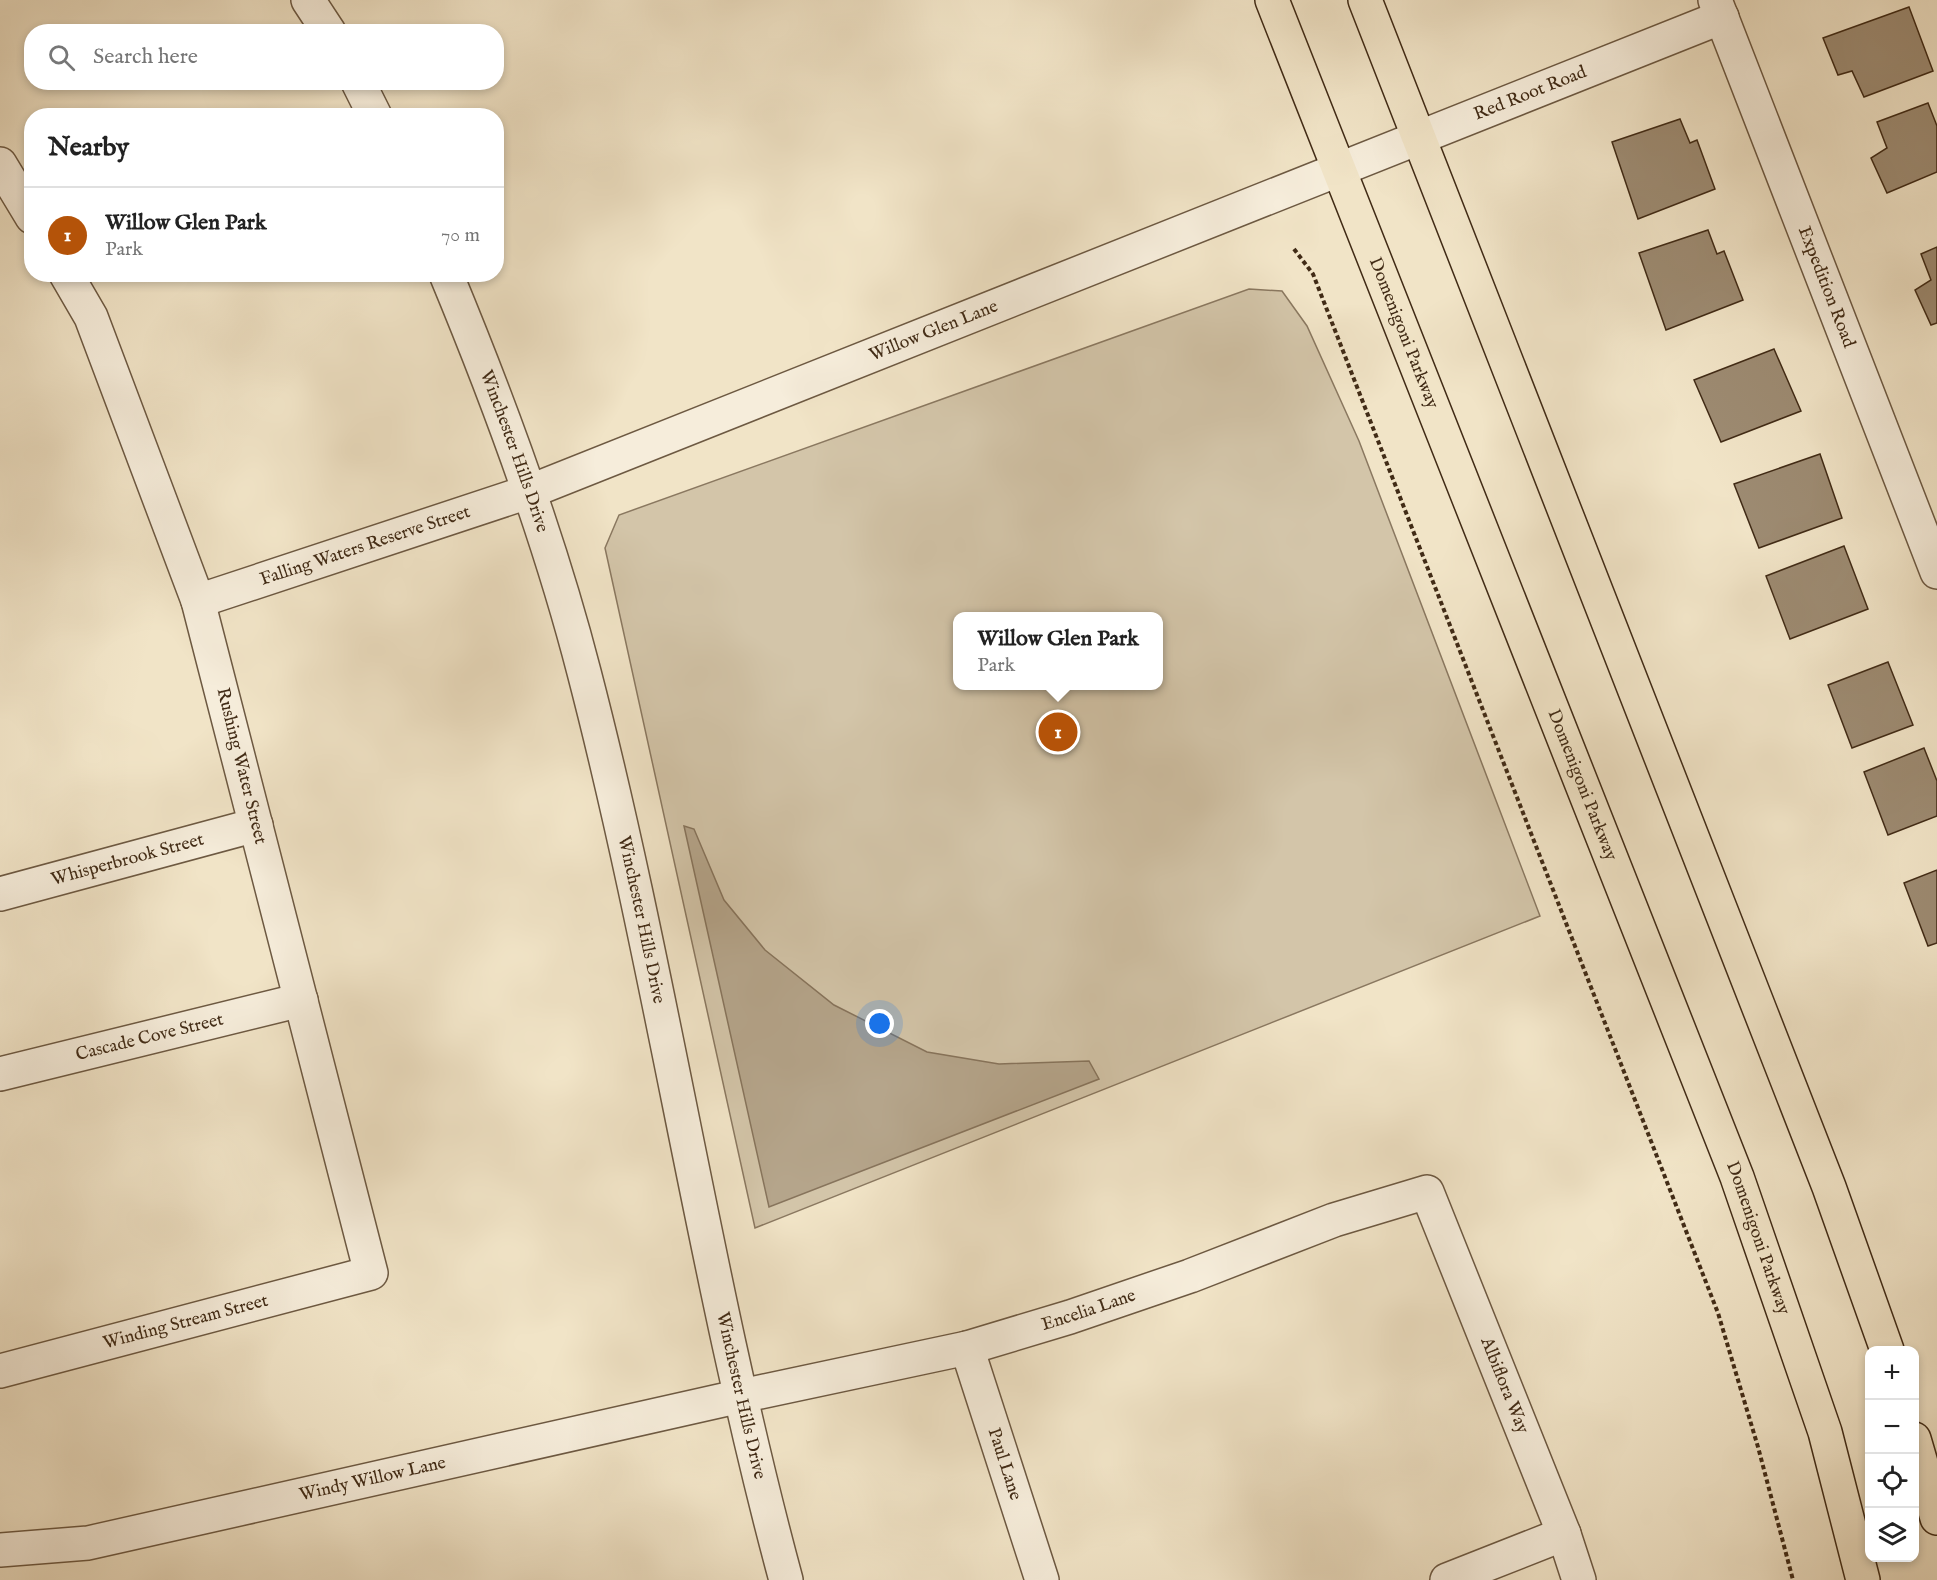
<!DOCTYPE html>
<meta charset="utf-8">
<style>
body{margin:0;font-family:"IM FELL English",serif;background:#f2f2f2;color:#222}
.controls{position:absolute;right:18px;bottom:18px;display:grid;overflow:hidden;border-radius:12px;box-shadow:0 3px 9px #0003}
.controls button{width:54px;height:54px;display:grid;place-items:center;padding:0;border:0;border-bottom:2px solid #e0e0e0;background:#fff;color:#222;font:30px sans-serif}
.you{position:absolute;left:880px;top:1024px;width:21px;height:21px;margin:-15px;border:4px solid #fff;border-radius:50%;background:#1a73e8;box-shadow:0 0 0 9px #1a73e833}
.badge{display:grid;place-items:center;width:39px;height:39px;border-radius:50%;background:#b45309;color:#fff;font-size:20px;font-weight:700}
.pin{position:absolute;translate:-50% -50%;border:3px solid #fff;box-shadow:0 2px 6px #0006}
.popup{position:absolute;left:953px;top:612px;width:210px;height:78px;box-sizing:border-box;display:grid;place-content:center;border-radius:12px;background:#fff;filter:drop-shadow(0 2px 4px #0005);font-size:20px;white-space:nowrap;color:#767676}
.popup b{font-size:22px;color:#222}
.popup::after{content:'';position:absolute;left:50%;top:100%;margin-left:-12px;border:12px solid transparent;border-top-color:#fff}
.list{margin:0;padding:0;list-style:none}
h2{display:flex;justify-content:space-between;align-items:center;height:78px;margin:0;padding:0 24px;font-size:26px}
h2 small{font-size:20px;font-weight:400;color:#767676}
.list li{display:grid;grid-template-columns:39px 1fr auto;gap:18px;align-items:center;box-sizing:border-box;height:96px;padding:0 24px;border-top:2px solid #e0e0e0}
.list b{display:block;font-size:22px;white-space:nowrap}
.list p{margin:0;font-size:20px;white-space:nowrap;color:#767676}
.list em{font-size:20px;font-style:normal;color:#767676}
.icon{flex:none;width:33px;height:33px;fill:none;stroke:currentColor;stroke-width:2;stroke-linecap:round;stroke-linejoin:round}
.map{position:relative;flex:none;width:1937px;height:1580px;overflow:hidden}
.search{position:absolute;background:#fff;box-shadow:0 3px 9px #0003;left:24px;top:24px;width:480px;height:66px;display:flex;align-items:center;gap:15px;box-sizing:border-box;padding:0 21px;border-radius:24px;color:#767676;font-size:22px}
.panel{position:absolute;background:#fff;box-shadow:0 3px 9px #0003;left:24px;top:108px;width:480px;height:174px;border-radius:24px}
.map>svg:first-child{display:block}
</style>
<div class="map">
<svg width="1937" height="1580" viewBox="0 0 1937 1580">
<rect width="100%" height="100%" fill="#f1e4c7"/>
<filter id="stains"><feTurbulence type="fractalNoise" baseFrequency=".00333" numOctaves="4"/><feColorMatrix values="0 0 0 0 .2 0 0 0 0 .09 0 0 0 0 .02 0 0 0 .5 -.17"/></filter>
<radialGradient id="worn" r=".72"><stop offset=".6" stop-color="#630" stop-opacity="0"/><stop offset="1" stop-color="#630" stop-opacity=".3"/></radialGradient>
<path fill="#d3c5a9" stroke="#8a7860" stroke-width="1.5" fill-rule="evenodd" d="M1249,289L1282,291L1307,326L1359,441L1540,916L755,1228L605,548L619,515ZM958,616H1158V686H958Z"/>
<path fill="#b5a58b" stroke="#87745c" stroke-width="1.5" d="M684,826L694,829L724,900L765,950L834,1005L927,1052L999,1064L1089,1061L1099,1079L769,1207Z"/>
<path fill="#9d8b72" stroke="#412b16" stroke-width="1.5" d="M1909,7L1933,71L1864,97L1852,71L1838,75L1823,38Z
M1928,103L1937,126V172L1887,193L1871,158L1887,148L1877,122Z
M1680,119L1690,143L1697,140L1715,189L1638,219L1612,142Z
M1708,230L1717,254L1724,251L1743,300L1666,330L1639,253Z
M1937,247V323L1931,325L1915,290L1931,280L1921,254Z
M1774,349L1801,411L1721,442L1694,380Z
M1820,454L1842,518L1759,548L1734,484Z
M1844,546L1868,609L1790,639L1766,576Z
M1888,662L1913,725L1852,748L1828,685Z
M1924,748L1937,781V816L1888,835L1864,772Z
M1937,870V943L1928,946L1904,883Z"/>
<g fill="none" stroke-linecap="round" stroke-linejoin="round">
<defs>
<g id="minor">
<path d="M308,0L329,32"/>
<path id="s1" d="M1715,0L1937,572"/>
<path d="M358,82L375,116"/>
<path d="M0,164L32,217"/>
<path id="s2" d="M446,274C500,404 549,536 584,672C662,972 705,1281 786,1580"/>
<path id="s3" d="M198,601L531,491L1722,17"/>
<path id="s4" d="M0,894L256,825"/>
<path id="s5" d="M0,1074L301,1000"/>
<path id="s6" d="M967,1348L1042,1580"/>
<path id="s7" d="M0,1371L371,1273L198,601L91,317L66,274"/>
<path id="s8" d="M0,1550L88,1543L741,1396L967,1348L1070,1317L1190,1276L1334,1220L1427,1192L1564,1534L1579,1580"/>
<path d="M1447,1580L1564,1534"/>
</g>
<g id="major">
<path id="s9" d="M1272,0L1737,1177L1825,1432L1863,1580"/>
<path d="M1365,0L1829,1187L1887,1350"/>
<path d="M1914,1439L1937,1518"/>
</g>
</defs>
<use href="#minor" stroke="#6d5942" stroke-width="36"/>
<use href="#major" stroke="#412b16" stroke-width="36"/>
<path stroke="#412b16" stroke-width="4" stroke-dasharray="4.5 3" stroke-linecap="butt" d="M1294,249L1313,274L1718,1313L1758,1447L1793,1580"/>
<use href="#minor" stroke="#f6eddb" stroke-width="33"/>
<use href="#major" stroke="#f1e4c7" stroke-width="33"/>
</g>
<g text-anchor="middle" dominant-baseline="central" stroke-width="5" stroke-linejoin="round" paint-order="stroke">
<g font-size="18" fill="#412b16" stroke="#f6eddb">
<text stroke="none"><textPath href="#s3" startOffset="1426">Red Root Road</textPath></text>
<text stroke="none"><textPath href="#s1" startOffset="308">Expedition Road</textPath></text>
<text stroke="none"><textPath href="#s3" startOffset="784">Willow Glen Lane</textPath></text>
<text stroke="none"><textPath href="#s9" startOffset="358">Domenigoni Parkway</textPath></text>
<text stroke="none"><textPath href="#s2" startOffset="190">Winchester Hills Drive</textPath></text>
<text stroke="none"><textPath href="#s3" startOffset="176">Falling Waters Reserve Street</textPath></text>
<text transform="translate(241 766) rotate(76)">Rushing Water Street</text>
<text stroke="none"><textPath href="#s9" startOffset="844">Domenigoni Parkway</textPath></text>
<text stroke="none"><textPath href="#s4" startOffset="132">Whisperbrook Street</textPath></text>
<text stroke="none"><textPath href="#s2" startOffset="676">Winchester Hills Drive</textPath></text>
<text stroke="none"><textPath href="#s5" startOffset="154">Cascade Cove Street</textPath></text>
<text stroke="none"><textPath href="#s9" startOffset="1330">Domenigoni Parkway</textPath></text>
<text stroke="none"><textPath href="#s8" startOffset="1116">Encelia Lane</textPath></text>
<text stroke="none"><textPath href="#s7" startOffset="192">Winding Stream Street</textPath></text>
<text stroke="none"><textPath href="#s8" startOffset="1683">Albiflora Way</textPath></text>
<text stroke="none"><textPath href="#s2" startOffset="1162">Winchester Hills Drive</textPath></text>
<text stroke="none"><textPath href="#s6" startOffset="122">Paul Lane</textPath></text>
<text stroke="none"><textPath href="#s8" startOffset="380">Windy Willow Lane</textPath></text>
</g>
</g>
<rect width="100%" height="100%" filter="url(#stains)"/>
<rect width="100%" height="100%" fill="url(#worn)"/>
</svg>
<div class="controls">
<button>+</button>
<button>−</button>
<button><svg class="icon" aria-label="locate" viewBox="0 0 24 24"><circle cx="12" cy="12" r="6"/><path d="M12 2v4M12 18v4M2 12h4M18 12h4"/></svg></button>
<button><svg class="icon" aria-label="layers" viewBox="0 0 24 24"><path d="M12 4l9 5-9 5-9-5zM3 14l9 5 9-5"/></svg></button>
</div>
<div class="you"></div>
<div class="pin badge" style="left:1058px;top:732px">1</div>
<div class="popup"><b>Willow Glen Park</b>Park</div>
<div class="search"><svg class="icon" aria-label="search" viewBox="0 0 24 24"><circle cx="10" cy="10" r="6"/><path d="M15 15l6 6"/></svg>Search here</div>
<section class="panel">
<h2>Nearby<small></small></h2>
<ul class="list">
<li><span class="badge">1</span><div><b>Willow Glen Park</b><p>Park</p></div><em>70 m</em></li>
</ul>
</section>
</div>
